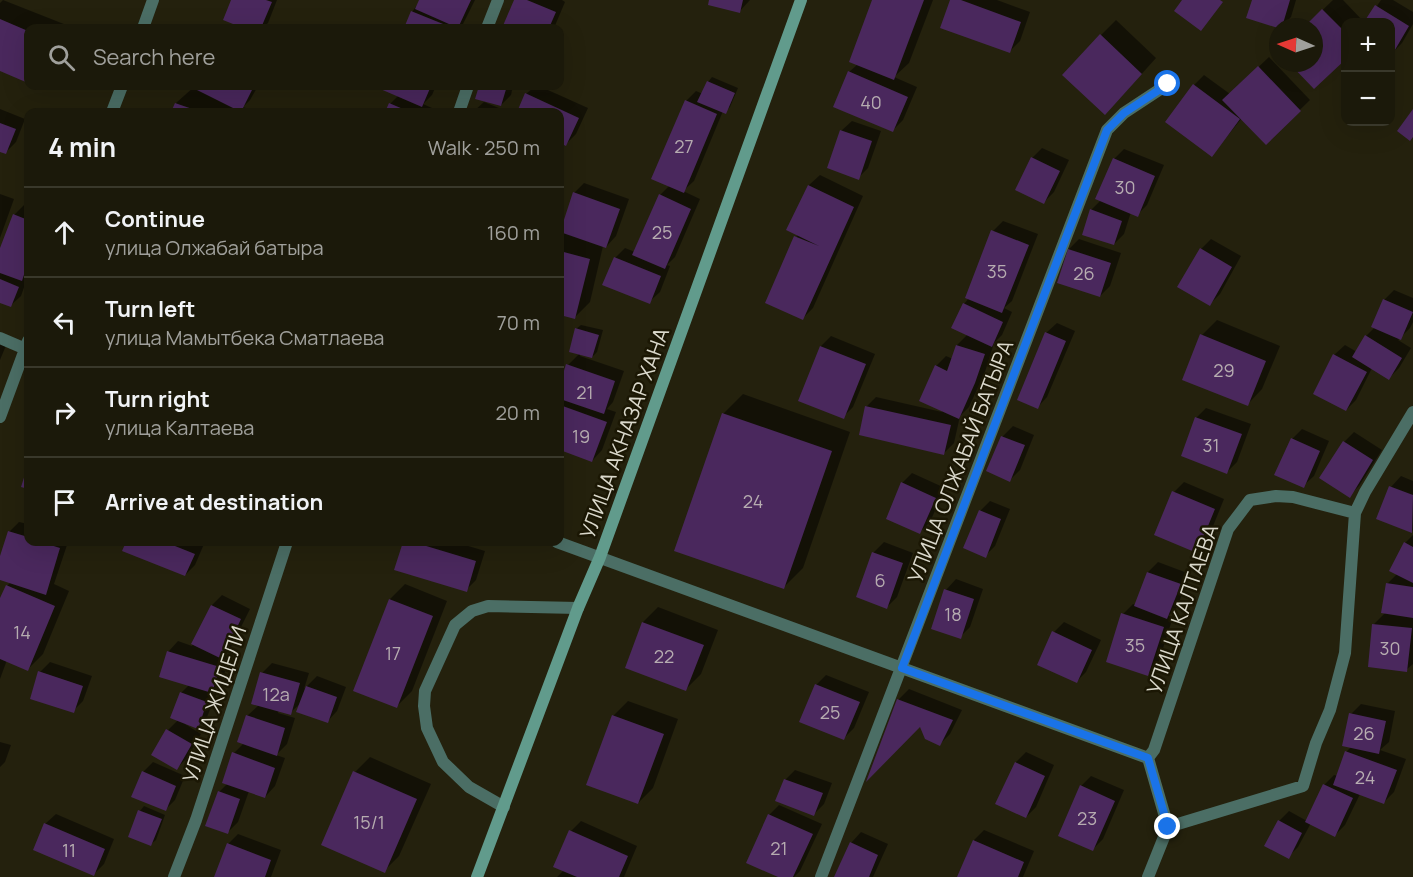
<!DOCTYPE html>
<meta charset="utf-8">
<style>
body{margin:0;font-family:Manrope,sans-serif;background:#242213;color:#f1f3f6}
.controls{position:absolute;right:18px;top:18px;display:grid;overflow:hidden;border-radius:12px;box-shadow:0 6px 24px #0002}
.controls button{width:54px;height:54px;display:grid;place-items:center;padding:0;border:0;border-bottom:2px solid #39382b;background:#1b190a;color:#f1f3f6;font:30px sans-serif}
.compass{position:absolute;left:1269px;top:18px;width:54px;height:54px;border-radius:50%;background:#1b190a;box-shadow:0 6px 24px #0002;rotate:273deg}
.stop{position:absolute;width:18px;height:18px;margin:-14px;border:4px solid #1a73e8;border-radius:50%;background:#fff}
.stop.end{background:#1a73e8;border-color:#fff;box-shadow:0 2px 6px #0008}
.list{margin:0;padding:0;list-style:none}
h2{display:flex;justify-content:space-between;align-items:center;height:78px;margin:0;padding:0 24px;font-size:26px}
h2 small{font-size:20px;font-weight:400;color:#a0a09c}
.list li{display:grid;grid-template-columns:39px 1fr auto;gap:18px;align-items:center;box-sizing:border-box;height:90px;padding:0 24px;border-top:2px solid #39382b}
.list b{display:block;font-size:22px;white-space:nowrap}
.list p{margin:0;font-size:20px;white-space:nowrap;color:#a0a09c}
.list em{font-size:20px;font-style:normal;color:#a0a09c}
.icon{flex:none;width:33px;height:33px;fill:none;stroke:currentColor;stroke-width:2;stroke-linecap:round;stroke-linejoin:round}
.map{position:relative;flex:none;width:1413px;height:877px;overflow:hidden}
.search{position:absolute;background:#1b190a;box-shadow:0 6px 24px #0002;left:24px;top:24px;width:540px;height:66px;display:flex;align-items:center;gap:15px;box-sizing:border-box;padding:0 21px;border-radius:12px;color:#a0a09c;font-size:22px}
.panel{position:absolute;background:#1b190a;box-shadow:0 6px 24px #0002;left:24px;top:108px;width:540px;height:438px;border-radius:12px}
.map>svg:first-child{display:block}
</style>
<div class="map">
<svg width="1413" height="877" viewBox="0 0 1413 877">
<rect width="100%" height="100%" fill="#24210d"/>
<path fill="#0007" d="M3,0L74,28H28V81L0,69V3Z
M233,0H277L268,23L262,28H247L225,19Z
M421,0H475L461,28H405L412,12Z
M516,0H562L565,2L554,28H504Z
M711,0H750L739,12Z
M874,0H933L909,63L894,77L917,87L903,120L893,130L849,72L858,64Z
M952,0H997L1030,12L1020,41L1010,51Z
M1253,0H1296L1291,17L1281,27Z
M1333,0H1343L1364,22H1346V57L1314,87L1291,63H1314V27H1305Z
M1381,0H1393L1413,12V24L1402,43L1392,53L1390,22H1366Z
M1116,20L1156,58L1120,98L1101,35Z
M1269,57L1310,100L1266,143L1242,118L1212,155L1167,121L1194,85L1204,75L1230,94Z
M712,77L738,88L730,107L725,112L723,111L694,181L683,191L700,199L675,257L667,265L670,266L660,292L649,302L615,258L625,248L635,252L660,195L670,185L686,101L696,91L703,94L708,82Z
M195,86H258L250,100L243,107L257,112H173L176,103Z
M381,86H436L432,95L423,104L432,108L430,112H386L390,104L398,96L380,88Z
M481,86H513L511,95L501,105L477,98Z
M535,86H539L588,108L576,134L566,144L560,141V112H518L526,94Z
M485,101L484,102L509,112H473Z
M0,109L25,119L16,142L6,152L0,150Z
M852,121L881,131L868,168L858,178L841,131Z
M1042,148L1069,160L1054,192L1044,202L1032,158Z
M1124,149L1164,165L1147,205L1137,215L1131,212L1124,234L1114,244L1091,210L1101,200L1114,159Z
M820,175L863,196L813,308L803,318L767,302L798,234L788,229L809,185Z
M584,183L629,199L616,236L606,247L603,246L590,302L575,317L560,313V233L574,193Z
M0,194L14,199L0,238Z
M24,205L28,206V272L25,275L28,276L21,296L10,306L0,301V253L14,215Z
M1003,221L1038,234L1012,301L1004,308L1012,312L1002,335L994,343L985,372L969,407L960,416L954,443L944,453L866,407L876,397L942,412L936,366L946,356L953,359L957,345L968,334L964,304L969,298L993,231Z
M1079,239L1121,253L1110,286L1100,296L1058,282L1069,249Z
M1211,239L1241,256L1220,294L1210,304L1201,249Z
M1394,290L1413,298V322L1410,328L1398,340L1411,348L1399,368L1389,378L1372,368L1356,400L1346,410L1334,355L1345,345L1357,352L1366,336L1375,327L1384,300Z
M1217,320L1280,346L1262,389L1247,405L1202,335Z
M1057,323L1075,331L1047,397L1037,408L1046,333Z
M581,325L603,330L597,352L592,357L580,353V356L624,371L613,402L607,409L616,412L602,450L592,461L560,449V389L568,365L580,353L576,329Z
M831,336L875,354L853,407L843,417L800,400L821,346Z
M0,340L7,343L0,360Z
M743,394L850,432L803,568L784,587L723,414Z
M1206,408L1251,424L1237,462L1227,472L1196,418Z
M1013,426L1034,435L1020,470L1010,480L988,471L1003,436Z
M1302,429L1329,441L1314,476L1303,486L1292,439Z
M1354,432L1382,450L1359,486L1349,496L1344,442Z
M912,473L945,488L930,522L920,532L902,483Z
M1401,476L1413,481V530L1411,532L1378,519L1391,487Z
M1184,482L1224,499L1207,541L1197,551L1174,492Z
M990,501L1010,509L995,546L985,556L980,511Z
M19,522L28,524V542H68L54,584L69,591L43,654L28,669L7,660L0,679V602L7,586L11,582L0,578V561L9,532Z
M1413,535V664L1406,670L1374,624L1386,612L1387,584L1398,573L1405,543Z
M127,542H199L204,544L195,565L185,575L124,550Z
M405,542H455L485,551L476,580L466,590L396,569Z
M884,542L913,553L897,597L887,607L858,596L874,552Z
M1158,562L1190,574L1177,607L1168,616L1173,617L1158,664L1148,674L1123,614L1133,604L1136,605L1148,572Z
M956,579L983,589L970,627L960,637L933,628L946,590Z
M405,584L447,601L412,691L397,706L355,690L390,599Z
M222,595L250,609L231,647L223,655L229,657L222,682L212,691L217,692L207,717L197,727L185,722V724L201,734L187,758L177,768L153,754L168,730L178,720L181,693L189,685L168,652L178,641L192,646L212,605Z
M658,607L718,630L701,674L686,689L627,667L643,622Z
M1064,622L1101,640L1086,672L1076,682L1054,632Z
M50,662L92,676L83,701L73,711L40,672Z
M272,663L309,673L304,689L317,676L346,687L337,711L327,722L302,702L290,713L279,710L278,713L295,718L287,744L276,755L285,758L275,786L265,797L249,791L238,822L228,832L219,792L228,783L234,753L244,743L247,716L259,705L262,673Z
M826,675L869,692L854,728L844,738L816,685Z
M909,689L962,710L950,734L940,744L920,725L870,776L899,699Z
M628,701L678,719L653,788L638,803L613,716Z
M1361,704L1395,711L1389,742L1380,750L1406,759L1394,792L1384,802L1360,794L1345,825L1335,835L1311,823L1298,847L1288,857L1279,821L1289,811L1307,821L1324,785L1334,775L1338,776L1346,752L1352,746L1351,714Z
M0,742L11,745L5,762L0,767Z
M1026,752L1054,765L1036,807L1026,817L1016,762Z
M370,757L431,784L399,856L384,871L355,772Z
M153,762L185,776L175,800L165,810L143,772Z
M795,770L832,783L824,804L814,814L785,780Z
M1091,776L1124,790L1103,839L1093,849L1081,786Z
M779,805L822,824L800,871L794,877H781L769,815Z
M144,806L165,815L156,840L151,844L140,811Z
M56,814L114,839L104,864L94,874L45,824Z
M581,821L637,846L624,877H557L564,870L571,831Z
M984,830L1034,851L1023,877H959L974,840Z
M861,832L888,844L873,877H835L851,843Z
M238,834L281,850L271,877H216L228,844Z"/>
<path fill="#4a285d" d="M231,0H266L272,2L261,28H243L223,20Z
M419,0H471L458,28L415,9Z
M514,0H527L556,12L549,28H502Z
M709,0H743L740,13L708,5Z
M872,0H924L894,80L849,62Z
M950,0H961L1021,22L1010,53L940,28Z
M1182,0H1220L1223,2L1201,31L1174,11Z
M1252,0H1290L1282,27L1278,28L1246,18Z
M1375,5L1409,26L1392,55L1390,54V22H1364Z
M1322,9L1346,33V59L1314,89L1289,63H1314V27H1304Z
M411,11L453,28H404Z
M0,19L28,31V83L0,71Z
M1100,34L1142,74L1105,115L1062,75Z
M1258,66L1301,111L1266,145L1222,100Z
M848,71L908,97L893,132L833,107Z
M707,81L735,93L726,114L697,102Z
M1193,84L1240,119L1212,157L1165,122Z
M194,86H254L241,112L193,88Z
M379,86H431L422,107L378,88Z
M479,86H507L501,106L475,99Z
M525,93L579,118L566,146L560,143V112H517Z
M685,100L717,114L684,193L651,179Z
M175,103L201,112H171Z
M389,103L410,112H385Z
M1413,109V137L1410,141L1397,131Z
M0,123L16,129L6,154L0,152Z
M840,130L872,141L859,180L827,168Z
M1031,157L1060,171L1044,204L1015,190Z
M1113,158L1155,176L1138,217L1095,199Z
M808,185L854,207L803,320L765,303L794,236L819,246L786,230Z
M573,192L620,209L606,248L560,232Z
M659,194L691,209L665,269L632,255Z
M1090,209L1122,221L1114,245L1082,235Z
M13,214L28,220V262L22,281L0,273V248Z
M991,230L1029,245L1002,313L965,298Z
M1200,248L1232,267L1210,306L1177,287Z
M1068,249L1111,263L1100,297L1057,283Z
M560,251L590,259L575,319L560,315Z
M614,257L661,276L650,304L602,285Z
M0,279L19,287L11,307L0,303Z
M1383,299L1413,312L1401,340L1371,327Z
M963,303L1003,322L992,347L951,328Z
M575,328L599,335L592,358L569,352Z
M1045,332L1066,341L1038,409L1017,400Z
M1200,334L1266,361L1248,406L1182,380Z
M1365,335L1402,358L1389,380L1352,357Z
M956,345L985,354L975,383L959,419L919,401L935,365L947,371Z
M820,346L866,364L844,419L798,401Z
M1333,354L1367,372L1346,411L1313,394Z
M566,364L615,381L604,414L560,399V384Z
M560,405L607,422L592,462L560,450Z
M865,406L951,425L944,455L859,435Z
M722,413L832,451L784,589L674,551Z
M1195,417L1242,434L1227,474L1181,456Z
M1001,436L1025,445L1010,482L986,471Z
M1291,438L1320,451L1304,488L1274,475Z
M1343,441L1373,460L1350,498L1319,478Z
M28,465V489L21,487Z
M901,482L936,498L920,534L886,519Z
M1389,486L1413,495L1412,533L1376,519Z
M1172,491L1215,509L1197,553L1154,535Z
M979,510L1001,519L986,558L963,548Z
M8,531L28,537V542H41L60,548L46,595L0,580V556Z
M126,542H165L195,554L185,576L122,551Z
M403,542H413L476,561L467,592L394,570Z
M1404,542L1413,547V583L1389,571Z
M872,552L903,563L887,609L856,597Z
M1147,572L1181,584L1167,619L1134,606Z
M1386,583L1413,587V618L1381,613Z
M6,585L55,606L28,671L0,659V598Z
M944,589L974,599L961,639L931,629Z
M389,599L433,616L397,708L353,691Z
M211,605L241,619L222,659L191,644Z
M1121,613L1164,627L1148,676L1106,662Z
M642,622L704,645L686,691L625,668Z
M1372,624L1412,628L1407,672L1368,667Z
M1052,631L1092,650L1077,683L1037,665Z
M167,651L220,667L212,693L159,677Z
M38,671L83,686L74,713L30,699Z
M260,672L300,683L291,715L251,704Z
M815,684L860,702L844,740L799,722Z
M306,686L337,697L328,723L296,712Z
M180,692L207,702L198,729L170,718Z
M897,699L953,720L940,746L925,739L920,727L866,782Z
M1349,713L1386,721L1379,754L1342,746Z
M246,715L285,728L277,756L237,742Z
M612,715L664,734L638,804L586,785Z
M166,729L192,744L177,770L151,755Z
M1345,751L1397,770L1384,804L1333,785Z
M232,752L275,768L265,798L222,783Z
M1015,762L1045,776L1026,818L995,804Z
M142,771L176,786L166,811L131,797Z
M353,771L417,799L385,873L321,845Z
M784,779L823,793L814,816L775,801Z
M1323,784L1353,798L1335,837L1305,822Z
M1080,785L1115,801L1093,851L1058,836Z
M218,791L240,799L228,834L205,826Z
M138,810L162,819L151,846L128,837Z
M768,814L813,834L793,877H778L746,863Z
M1278,820L1302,833L1289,859L1264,846Z
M44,823L105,849L94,876L33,850Z
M569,830L628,856L619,877H577L553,867Z
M973,840L1024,862L1018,877H957Z
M850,842L878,855L869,877H834Z
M227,843L271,860L265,877H214Z"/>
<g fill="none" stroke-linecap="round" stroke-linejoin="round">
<path stroke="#4b6e65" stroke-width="12" d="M143,28L153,0
M487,28L498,0
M112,112L122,86
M459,112L468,86
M0,338L28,350
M0,417L28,341
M557,542L1148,758
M504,807L469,787L443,762L427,728L424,706L425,691L455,625L472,611L488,606L578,608
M1168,827L1303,786L1316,743L1330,710L1345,653L1355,513
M174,877L196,820L287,542
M821,877L1107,130L1124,113L1168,84
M1148,877L1168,827L1148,758L1154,750L1228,529L1250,500L1276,496L1293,497L1355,513L1365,492L1413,412"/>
<path stroke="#619b8c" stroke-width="12" d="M477,877L578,608L600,557L801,0"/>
</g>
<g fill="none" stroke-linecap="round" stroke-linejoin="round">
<path stroke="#1a73e8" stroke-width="8" d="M1168,84L1124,113L1107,130L902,668L1148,758L1168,827"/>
</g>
<g text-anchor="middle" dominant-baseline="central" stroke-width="5" stroke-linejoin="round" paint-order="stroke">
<g font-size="18" fill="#b6acb0">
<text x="871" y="102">40</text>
<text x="684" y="146">27</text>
<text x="1125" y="187">30</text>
<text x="662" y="232">25</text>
<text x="997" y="271">35</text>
<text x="1084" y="273">26</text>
<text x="1224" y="370">29</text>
<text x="585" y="392">21</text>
<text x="581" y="436">19</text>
<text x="1211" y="445">31</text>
<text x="753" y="501">24</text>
<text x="880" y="580">6</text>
<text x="953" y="614">18</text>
<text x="22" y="632">14</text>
<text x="1135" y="645">35</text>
<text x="1390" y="648">30</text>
<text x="393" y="653">17</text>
<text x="664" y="656">22</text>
<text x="276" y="694">12а</text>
<text x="830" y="712">25</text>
<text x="1364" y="733">26</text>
<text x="1365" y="777">24</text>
<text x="1087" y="818">23</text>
<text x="369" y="822">15/1</text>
<text x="779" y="848">21</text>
<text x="69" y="850">11</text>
</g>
<g font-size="21" fill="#dad8cb" stroke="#1b1704">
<text transform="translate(624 433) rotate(-70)">УЛИЦА АКНАЗАР ХАНА</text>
<text transform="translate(960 461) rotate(-69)">УЛИЦА ОЛЖАБАЙ БАТЫРА</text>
<text transform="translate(1182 609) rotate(-71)">УЛИЦА КАЛТАЕВА</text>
<text transform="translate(214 704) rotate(-72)">УЛИЦА ЖИДЕЛИ</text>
</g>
</g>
</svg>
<div class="controls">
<button>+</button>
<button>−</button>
</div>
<svg class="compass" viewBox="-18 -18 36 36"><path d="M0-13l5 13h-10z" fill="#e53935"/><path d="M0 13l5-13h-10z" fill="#a0a09c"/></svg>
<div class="stop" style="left:1168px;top:84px"></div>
<div class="stop end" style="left:1168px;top:827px"></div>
<div class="search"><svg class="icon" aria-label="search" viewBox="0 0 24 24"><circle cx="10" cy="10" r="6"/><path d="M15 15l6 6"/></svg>Search here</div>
<section class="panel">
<h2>4 min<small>Walk · 250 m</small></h2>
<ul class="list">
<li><svg class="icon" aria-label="ahead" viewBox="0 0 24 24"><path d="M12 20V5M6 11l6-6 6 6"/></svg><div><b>Continue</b><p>улица Олжабай батыра</p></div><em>160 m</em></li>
<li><svg class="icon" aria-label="left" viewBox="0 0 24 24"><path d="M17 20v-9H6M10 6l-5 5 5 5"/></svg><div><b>Turn left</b><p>улица Мамытбека Сматлаева</p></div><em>70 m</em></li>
<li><svg class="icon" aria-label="right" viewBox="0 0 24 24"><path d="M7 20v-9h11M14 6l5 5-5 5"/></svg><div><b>Turn right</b><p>улица Калтаева</p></div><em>20 m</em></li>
<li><svg class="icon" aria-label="arrive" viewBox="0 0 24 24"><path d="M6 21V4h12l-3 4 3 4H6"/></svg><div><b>Arrive at destination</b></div></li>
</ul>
</section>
</div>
